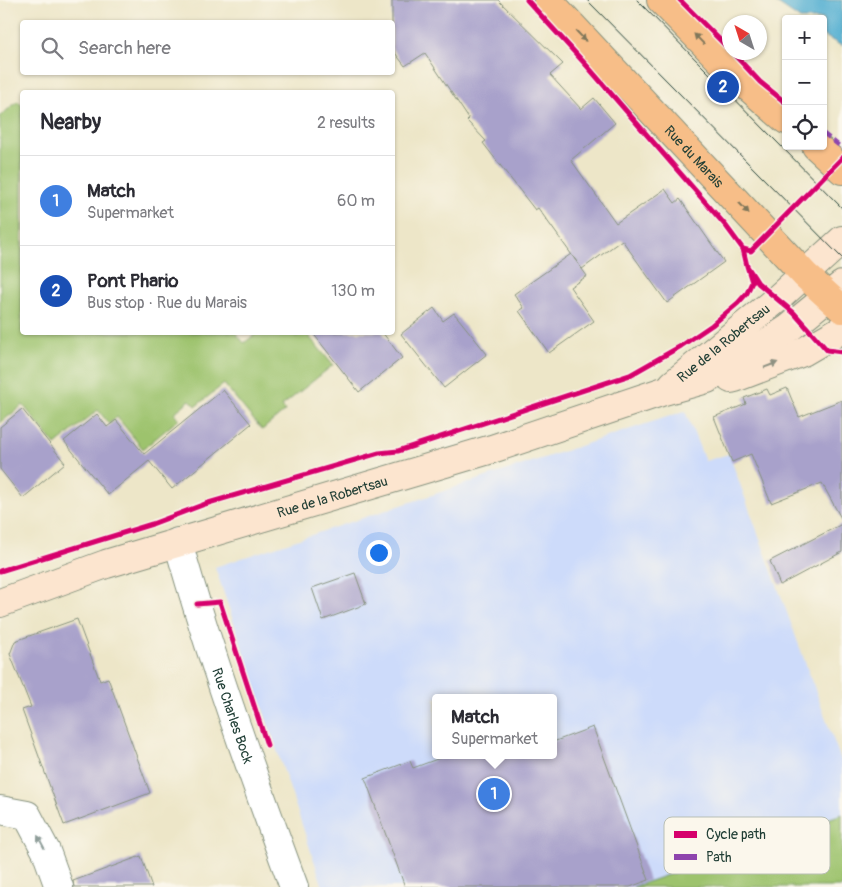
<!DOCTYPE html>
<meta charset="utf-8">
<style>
body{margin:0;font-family:Pangolin,sans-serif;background:#f2f2f3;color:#2b2b33}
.controls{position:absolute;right:15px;top:15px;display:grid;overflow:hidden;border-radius:5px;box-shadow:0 1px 4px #0004}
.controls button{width:45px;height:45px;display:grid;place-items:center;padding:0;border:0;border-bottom:1px solid #e1e1e2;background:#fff;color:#2b2b33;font:25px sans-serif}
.compass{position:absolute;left:722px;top:15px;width:45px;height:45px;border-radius:50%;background:#fff;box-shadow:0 1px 4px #0004;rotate:321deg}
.you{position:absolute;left:378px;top:552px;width:18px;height:18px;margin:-12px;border:4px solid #fff;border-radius:50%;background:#1a73e8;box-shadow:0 0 0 8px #1a73e833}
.badge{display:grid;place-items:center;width:32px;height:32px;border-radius:50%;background:#b5179e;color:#fff;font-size:16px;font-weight:700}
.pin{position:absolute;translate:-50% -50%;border:2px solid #fff;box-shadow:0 1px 5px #0006}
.popup{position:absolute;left:432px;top:694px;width:125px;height:65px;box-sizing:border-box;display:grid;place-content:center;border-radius:5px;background:#fff;filter:drop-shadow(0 1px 4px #0005);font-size:16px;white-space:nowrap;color:#7c7c81}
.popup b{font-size:19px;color:#2b2b33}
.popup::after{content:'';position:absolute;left:50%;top:100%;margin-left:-10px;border:10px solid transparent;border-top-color:#fff}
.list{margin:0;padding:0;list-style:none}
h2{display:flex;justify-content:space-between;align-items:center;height:65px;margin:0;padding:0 20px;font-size:21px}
h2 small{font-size:16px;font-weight:400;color:#7c7c81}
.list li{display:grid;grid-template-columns:32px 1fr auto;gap:15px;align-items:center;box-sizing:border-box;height:90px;padding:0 20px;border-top:1px solid #e1e1e2}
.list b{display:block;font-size:19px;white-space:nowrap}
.list p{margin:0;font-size:16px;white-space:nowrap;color:#7c7c81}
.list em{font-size:16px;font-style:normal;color:#7c7c81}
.icon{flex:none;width:28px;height:28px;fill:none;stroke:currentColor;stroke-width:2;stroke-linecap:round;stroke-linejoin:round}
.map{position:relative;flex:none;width:842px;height:887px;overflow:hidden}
.search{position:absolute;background:#fff;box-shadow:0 1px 4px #0004;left:20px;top:20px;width:375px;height:55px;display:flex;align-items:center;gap:12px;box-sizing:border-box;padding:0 18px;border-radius:5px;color:#7c7c81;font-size:19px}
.panel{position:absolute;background:#fff;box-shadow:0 1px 4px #0004;left:20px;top:90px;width:375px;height:245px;border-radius:5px}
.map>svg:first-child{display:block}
</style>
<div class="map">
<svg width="842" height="887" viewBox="0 0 842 887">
<rect width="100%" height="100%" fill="#fbf7ec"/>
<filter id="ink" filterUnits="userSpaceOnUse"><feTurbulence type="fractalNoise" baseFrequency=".02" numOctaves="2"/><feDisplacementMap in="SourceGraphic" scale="10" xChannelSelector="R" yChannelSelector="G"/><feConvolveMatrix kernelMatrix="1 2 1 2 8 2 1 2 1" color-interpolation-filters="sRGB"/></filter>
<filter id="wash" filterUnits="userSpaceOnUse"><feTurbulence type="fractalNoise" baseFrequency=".0096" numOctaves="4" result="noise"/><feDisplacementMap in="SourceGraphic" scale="20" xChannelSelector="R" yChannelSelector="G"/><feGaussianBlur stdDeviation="1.12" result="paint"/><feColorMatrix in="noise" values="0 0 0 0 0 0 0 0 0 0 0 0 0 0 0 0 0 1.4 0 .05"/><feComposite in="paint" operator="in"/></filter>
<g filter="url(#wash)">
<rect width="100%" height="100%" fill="#ede6c8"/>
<path fill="#cddbfa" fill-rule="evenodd" d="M685,411L705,461L729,454L842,763V814L633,887H323L215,567ZM435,698H553V755H435Z"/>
<path fill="#9dc36d" stroke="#5e8050" d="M18,101L22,106V332H235L244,343L257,333H293L296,337L301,333H306L333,365L282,406L285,411L262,430L224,384L196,406L190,400L174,413L179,419L143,449L117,417L109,424L98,410L55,445L23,405L0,423V116Z
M842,814V887H633Z"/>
<path fill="#53afd1" stroke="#397682" d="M772,0H842V46L823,35V19H800Z"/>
<g id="blocks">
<path fill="#a8a1cb" d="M392,0H498L563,64L550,75L581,109L594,98L615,123L571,160L616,223L665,189L675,203L680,199L724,262L667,303L622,240L582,269L538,208L535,210L483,143L486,141L467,121L469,119L425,53L405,66L392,49Z
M571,254L587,276L570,287L594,321L549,353L519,311L524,308L514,294Z
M434,308L443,321L454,313L487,354L444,388L401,334Z
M312,332H382L402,358L359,392Z
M787,388L799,417L842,400V520L822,483L771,503L751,454L732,462L714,417L746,404L744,398L767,389L770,395Z
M223,390L251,424L172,489L149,461L108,495L64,441L97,414L107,427L116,420L144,454Z
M22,409L65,463L23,498L0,469V427Z
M842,524V552L780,585L770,561Z
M355,573L366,604L323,620L312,588Z
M77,619L100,681L108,678L150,793L64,825L22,710L31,707L10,654L15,641Z
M593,727L649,880L630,887H405L365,778L410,761L413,768L448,755H553V742Z
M141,856L152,887H74L73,881Z"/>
</g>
</g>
<g filter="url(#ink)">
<use href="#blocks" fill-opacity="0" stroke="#86927e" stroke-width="1"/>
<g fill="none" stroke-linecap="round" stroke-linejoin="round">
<defs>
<g id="minor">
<path id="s1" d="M178,542C211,659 252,773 294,887"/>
<path d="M0,810L27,815L46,851L59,887"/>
</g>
<g id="secondary">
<path d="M731,379L735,378L803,352L839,331H842"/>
<path id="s2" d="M673,384L777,299L842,240"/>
<path id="s3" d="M0,603L106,564L492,449L664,391L707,379L729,367L788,329L842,285"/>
</g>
<g id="primary">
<path id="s4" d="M548,0L805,275L842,309"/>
<path d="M661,0L739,79L786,120"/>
<path d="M816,146L842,170"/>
</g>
</defs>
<use href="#minor" stroke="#86927e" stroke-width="30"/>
<use href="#secondary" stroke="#86927e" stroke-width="30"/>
<use href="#primary" stroke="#86927e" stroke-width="30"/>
<use href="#minor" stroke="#fff" stroke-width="28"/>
<use href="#secondary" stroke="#fce5cf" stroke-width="28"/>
<use href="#primary" stroke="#f7be88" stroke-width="28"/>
<path stroke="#1f3d34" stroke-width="1" d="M587,0L842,258
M637,0L842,208"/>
<path stroke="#8e44ad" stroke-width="4" stroke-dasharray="8 4" stroke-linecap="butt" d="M823,133L842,148"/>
<defs>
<path id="cycleway" d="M527,0L588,67L726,226L743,249L747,266L758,283L794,313L827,350L842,352
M680,0L730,50
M732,52L760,82L786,103
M743,249L751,251L842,158
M0,571L152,524L205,504L379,453L398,451L630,375L681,346L712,325L738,303L747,293L752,282L747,266
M197,604L220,602L267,745"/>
</defs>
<use href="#cycleway" stroke="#fbf7ec" stroke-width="8"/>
<use href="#cycleway" stroke="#d6006c" stroke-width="5"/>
</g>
<defs><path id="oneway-solid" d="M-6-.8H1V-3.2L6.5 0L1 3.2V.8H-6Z" transform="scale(1.25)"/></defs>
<g fill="#80775a">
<use href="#oneway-solid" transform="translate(581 36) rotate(47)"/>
<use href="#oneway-solid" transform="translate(699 39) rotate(-134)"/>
<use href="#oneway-solid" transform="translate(744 208) rotate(47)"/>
</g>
<use fill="#8e9182" href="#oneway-solid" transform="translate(771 365) rotate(-21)"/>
<use fill="#8f9e9a" href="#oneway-solid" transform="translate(41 842) rotate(-118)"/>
</g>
<g text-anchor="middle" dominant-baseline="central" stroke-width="4" stroke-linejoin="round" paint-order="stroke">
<g font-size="14" fill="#1f3d34" stroke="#fbf7ec">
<text stroke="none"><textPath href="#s4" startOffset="214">Rue du Marais</textPath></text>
<text stroke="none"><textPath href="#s2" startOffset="65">Rue de la Robertsau</textPath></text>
<text stroke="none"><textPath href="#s3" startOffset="349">Rue de la Robertsau</textPath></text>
<text stroke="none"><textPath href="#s1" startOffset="182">Rue Charles Bock</textPath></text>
</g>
</g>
<rect x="664" y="817" width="166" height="57" rx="8" fill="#fbf7ec" stroke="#b9bfb5" stroke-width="1"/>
<rect x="674" y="831" width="23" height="7" fill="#d6006c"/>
<rect x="674" y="854" width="23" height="6" fill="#8e44ad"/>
<g font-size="14" fill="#1f3d34">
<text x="706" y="839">Cycle path</text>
<text x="706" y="862">Path</text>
</g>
</svg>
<div class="controls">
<button>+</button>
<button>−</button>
<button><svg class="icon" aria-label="locate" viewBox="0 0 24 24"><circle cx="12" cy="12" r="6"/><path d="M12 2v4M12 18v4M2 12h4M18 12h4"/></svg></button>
</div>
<svg class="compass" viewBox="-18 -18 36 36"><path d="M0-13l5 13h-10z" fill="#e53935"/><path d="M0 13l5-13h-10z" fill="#7c7c81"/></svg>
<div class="you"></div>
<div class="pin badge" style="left:494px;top:794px;background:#3f7fe0">1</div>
<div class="popup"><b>Match</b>Supermarket</div>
<div class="pin badge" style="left:723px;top:87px;background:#1a4fb4">2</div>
<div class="search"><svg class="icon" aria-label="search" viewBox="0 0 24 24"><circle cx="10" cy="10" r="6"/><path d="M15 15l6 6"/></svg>Search here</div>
<section class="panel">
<h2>Nearby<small>2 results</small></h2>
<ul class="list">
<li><span class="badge" style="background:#3f7fe0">1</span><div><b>Match</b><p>Supermarket</p></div><em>60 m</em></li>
<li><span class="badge" style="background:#1a4fb4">2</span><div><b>Pont Phario</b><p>Bus stop · Rue du Marais</p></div><em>130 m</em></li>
</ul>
</section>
</div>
